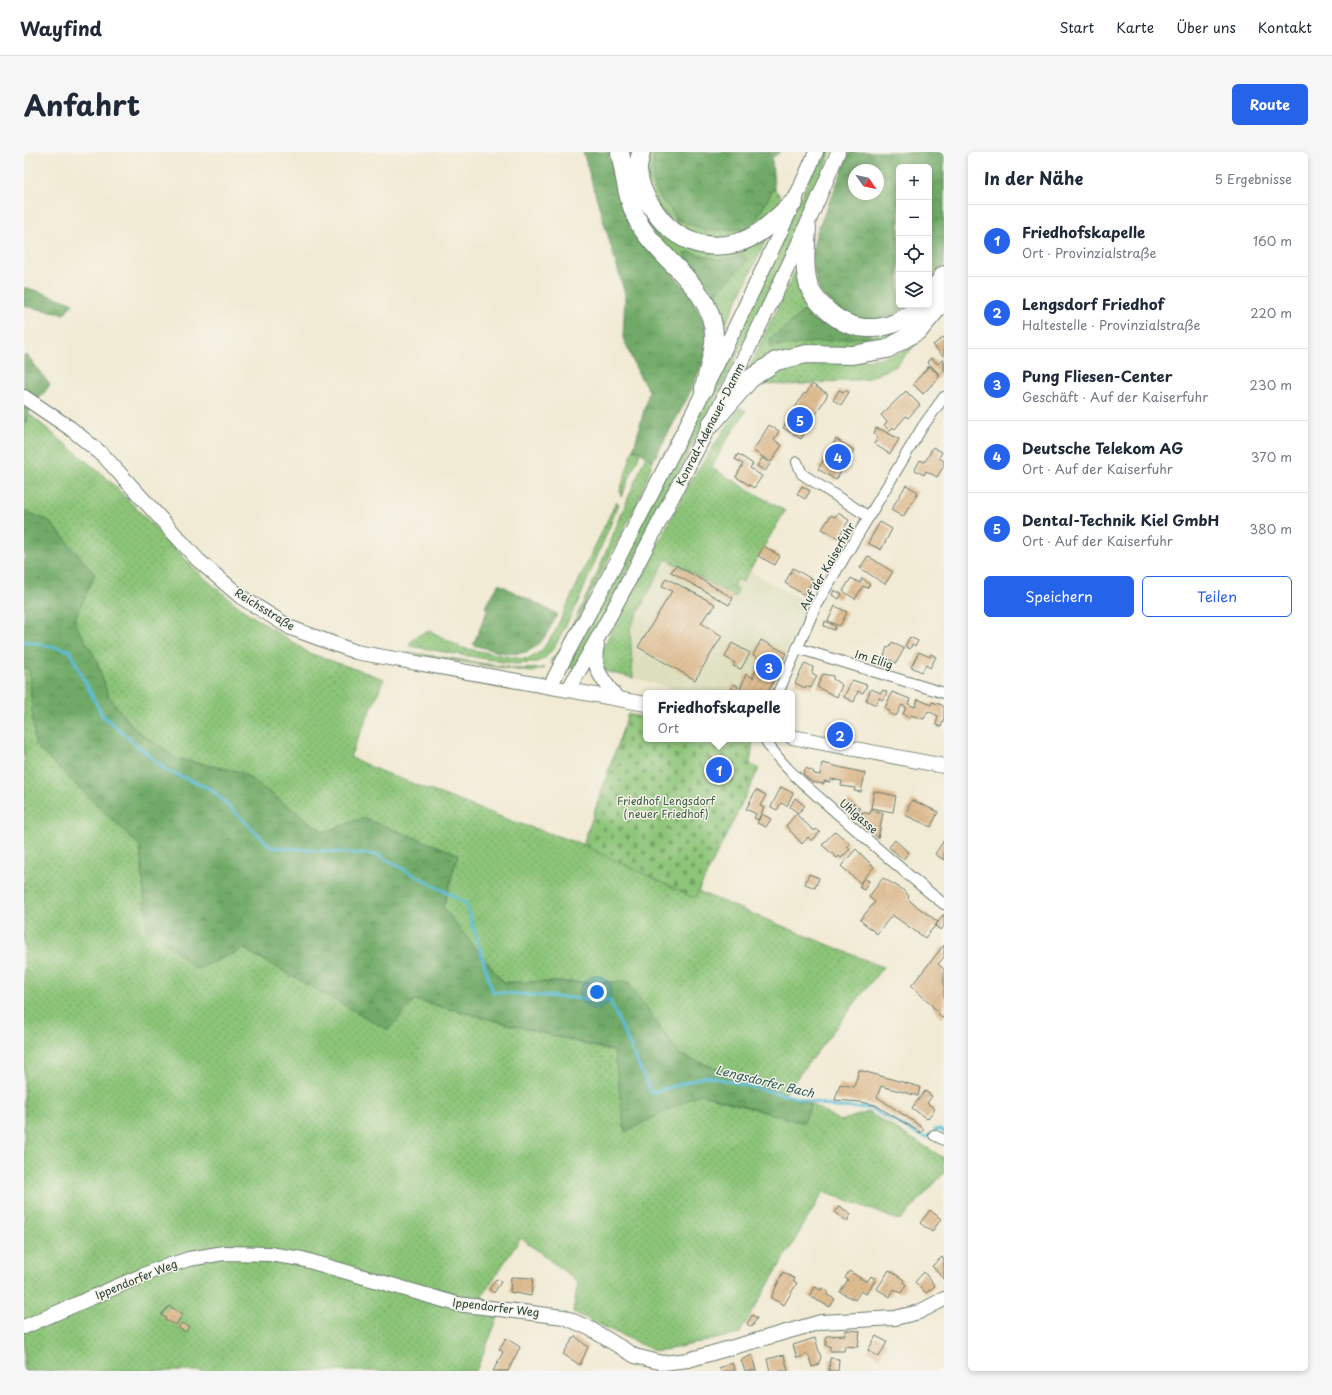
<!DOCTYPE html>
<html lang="de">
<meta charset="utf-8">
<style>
body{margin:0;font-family:"Playpen Sans",sans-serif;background:#f6f6f7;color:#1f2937}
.controls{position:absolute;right:12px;top:12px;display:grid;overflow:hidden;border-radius:6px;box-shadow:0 2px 6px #0003}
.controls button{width:36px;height:36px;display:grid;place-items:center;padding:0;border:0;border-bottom:1px solid #e0e1e3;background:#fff;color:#1f2937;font:20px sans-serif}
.compass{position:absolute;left:824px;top:12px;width:36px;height:36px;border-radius:50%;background:#fff;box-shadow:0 2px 6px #0003;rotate:124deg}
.you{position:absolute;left:573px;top:840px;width:14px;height:14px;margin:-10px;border:3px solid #fff;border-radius:50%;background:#1a73e8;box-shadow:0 0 0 6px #1a73e833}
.badge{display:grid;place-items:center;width:26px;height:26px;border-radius:50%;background:#2563eb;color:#fff;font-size:13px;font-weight:700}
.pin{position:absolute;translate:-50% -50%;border:2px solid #fff;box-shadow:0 1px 4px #0006}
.popup{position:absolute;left:619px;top:538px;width:152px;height:52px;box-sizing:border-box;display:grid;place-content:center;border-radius:6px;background:#fff;filter:drop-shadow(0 1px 3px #0005);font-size:13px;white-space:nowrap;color:#747a83}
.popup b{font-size:15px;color:#1f2937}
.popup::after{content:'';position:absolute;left:50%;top:100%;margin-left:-8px;border:8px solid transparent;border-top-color:#fff}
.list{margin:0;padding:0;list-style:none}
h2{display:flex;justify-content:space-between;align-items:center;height:52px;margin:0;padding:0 16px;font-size:17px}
h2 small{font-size:13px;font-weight:400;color:#747a83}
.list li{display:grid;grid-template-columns:26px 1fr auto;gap:12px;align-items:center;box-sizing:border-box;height:72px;padding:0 16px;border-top:1px solid #e0e1e3}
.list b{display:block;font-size:15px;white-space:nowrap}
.list p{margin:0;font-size:13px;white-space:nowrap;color:#747a83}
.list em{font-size:13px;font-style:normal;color:#747a83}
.actions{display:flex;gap:8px;padding:12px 16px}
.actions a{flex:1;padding:9px 0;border:1px solid #2563eb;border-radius:6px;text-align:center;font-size:14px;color:#2563eb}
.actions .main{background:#2563eb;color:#fff}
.icon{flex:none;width:22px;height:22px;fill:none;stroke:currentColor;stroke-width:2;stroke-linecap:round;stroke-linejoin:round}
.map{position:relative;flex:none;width:920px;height:1219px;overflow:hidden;border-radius:6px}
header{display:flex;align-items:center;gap:24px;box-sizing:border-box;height:56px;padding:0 20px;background:#fff;border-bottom:1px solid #e0e1e3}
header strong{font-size:19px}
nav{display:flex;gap:22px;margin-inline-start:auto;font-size:14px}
.intro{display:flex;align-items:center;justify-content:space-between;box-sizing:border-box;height:96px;padding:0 24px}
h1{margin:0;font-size:28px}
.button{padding:10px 18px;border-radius:6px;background:#2563eb;color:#fff;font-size:14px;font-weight:700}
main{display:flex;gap:24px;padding:0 24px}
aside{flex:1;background:#fff;border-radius:6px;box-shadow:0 2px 6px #0003}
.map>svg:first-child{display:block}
</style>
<header>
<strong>Wayfind</strong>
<nav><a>Start</a><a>Karte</a><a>Über uns</a><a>Kontakt</a></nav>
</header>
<div class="intro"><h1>Anfahrt</h1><a class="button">Route</a></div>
<main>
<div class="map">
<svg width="920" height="1219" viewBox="0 0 920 1219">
<defs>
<pattern id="grass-dots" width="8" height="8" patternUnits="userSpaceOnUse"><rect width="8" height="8" fill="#8cc578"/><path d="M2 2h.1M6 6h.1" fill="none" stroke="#72a163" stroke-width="1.8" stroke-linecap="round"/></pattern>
<pattern id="forest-crowns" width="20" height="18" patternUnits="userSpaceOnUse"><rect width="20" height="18" fill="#71aa68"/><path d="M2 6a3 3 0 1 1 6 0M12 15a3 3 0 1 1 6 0" fill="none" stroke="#5c8c56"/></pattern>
<pattern id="cemetery-stones" width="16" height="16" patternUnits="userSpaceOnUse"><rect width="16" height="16" fill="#8cc578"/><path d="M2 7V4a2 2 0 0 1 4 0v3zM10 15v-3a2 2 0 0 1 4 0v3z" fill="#72a163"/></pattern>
<pattern id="building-hatch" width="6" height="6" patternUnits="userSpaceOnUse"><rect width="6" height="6" fill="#e0bd92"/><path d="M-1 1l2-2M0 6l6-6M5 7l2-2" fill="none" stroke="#c0a37e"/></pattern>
</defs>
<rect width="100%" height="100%" fill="#f7f3e8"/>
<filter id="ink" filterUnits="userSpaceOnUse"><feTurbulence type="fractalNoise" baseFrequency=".025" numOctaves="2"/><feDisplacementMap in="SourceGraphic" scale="8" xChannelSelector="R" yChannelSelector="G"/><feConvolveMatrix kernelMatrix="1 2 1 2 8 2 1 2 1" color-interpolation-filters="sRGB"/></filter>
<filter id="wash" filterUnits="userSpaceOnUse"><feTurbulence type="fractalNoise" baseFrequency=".012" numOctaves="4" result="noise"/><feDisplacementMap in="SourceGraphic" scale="16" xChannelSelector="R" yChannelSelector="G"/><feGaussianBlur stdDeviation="0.9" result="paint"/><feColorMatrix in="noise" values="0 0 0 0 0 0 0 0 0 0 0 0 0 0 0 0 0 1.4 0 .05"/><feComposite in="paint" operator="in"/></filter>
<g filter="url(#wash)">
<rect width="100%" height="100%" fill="#f1ead4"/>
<path fill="#dcdebc" d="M642,407L710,445L709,435L713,427L719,430L726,419L784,452L744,541H664L609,526L606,476Z"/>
<path fill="url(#grass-dots)" stroke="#568156" d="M601,0H611L610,23L667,95L746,80L696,184L619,66Z
M623,0H631L629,8L638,49L649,59L652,67L674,75L680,79L722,77L730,71L750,36L758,47L753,54L730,76L696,87L664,81L633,54L621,17Z
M799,0H806L802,14C726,185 639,351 552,517L544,515Z
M774,113L787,153L746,188L849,184L920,133C920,151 885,180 869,186C822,203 771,210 723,220Z
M892,192L872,214L843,227L766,233L738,232L749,220L777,213L850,207L875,201Z
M716,255L722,259L699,294L688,316L761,359L719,430L713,427L709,435L714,438L711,445L642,407L606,476L609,526L580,519L577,499L669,325Z
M4,261L85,328L178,424L218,457L285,501L360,527L326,605L356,619L488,669L555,691L859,815L761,941L656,903L604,830H479L419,756L434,702L339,666L300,680L217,620L154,607L110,577L84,543L73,509L50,469L71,422L25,369L0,358V277Z
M612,289L611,298L617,299L597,345L596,339Z
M622,303L629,309L612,354L537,499L527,511V508L536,498L572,424Z
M592,350L595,352L555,448L530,496L520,507L510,511L491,512L385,494C387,486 398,480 407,479L438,496L499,507L506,506L517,499L530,481Z
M385,500L495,517L521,516L508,520L493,518L385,502Z
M0,516L5,517L11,593L116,694L123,775L173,817L220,797L364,877L391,848L591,900L601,980L675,942L780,971L787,952L816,969L844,960L920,1006V1021L876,1069L800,1039L715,1182L633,1200L549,1160L554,1130L497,1086L458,1144L475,1163L452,1219H0Z"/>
<path fill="url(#forest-crowns)" stroke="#48744e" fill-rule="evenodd" d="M559,0H585L606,75L665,140L682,174L681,205L665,243L629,309L610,296L625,239L614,221L599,186L601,142Z
M631,0H756L748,6L750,36L730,71L722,77L680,79L674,75L652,67C649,59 644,56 639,49C628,36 627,16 631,0Z
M826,0H920V113L905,134V15H875V153H889L884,158L849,170L819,163L795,140L787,105L792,82ZM830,18H854V42H830Z
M665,100L696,108L719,103L724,108L693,140L660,102Z
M0,136H4L49,151L40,162L0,154Z
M787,153L849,184L747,195L746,188Z
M0,203L4,204L26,233L4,261L0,277Z
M0,358L25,369L71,422L50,469L73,509L84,543L110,577L154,607L217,620L300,680L339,666L434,702L419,756L479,830H604L656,903L787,952L780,971L675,942L601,980L590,899L391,848L364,878L220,797L173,817L123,775L116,694L11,593L5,517L0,516Z
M475,432L533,462C512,510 495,506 449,493L464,457L461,455Z"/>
<path fill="url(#cemetery-stones)" stroke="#568156" d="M604,562L622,566V587H716L729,590L726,612L735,617L671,746L559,693Z"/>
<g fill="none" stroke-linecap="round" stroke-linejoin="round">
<path stroke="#5bbed9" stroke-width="3" d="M0,489L45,498L78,563L142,618L187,637L247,695L354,703L442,751L469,840L586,849L627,941L683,924L811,955L845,956L895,983L903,985L906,982
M911,978L916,977L920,980"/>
</g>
<g id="blocks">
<path fill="url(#building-hatch)" d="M920,185V205L909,193Z
M907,206L914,212L919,207L920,209V220L916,223L903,210Z
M905,214L916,224L899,242L889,232Z
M788,232L804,242L777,287L759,276L780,241L782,242Z
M815,238L819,240L821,238L825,240L817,253L809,248Z
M882,239L896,253L884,266L882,264L871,277L869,275L866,279L860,273L863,270L857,263Z
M745,273L755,279L750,288L758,293L747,310L729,299Z
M852,276L858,278L875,287L866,302L850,292L854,285L850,281Z
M812,287L830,298L812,328L794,317Z
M909,295L918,300L915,306L920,309V314L913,325L902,319L900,323L891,318L896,308L900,310L904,305Z
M714,302L729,312L726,316L738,324L730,336L712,325L719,312L711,307Z
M738,306L746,312L741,319L733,314Z
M882,333L894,340L879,365L867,358Z
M778,334L786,339L781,347L773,342Z
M814,361L825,368L814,386L798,377L807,363L811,365Z
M856,370L868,377L857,398L844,391Z
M740,394L756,404L751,413L734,404Z
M844,404L869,420L861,432L836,416Z
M652,413L709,446L705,453L647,420Z
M769,416L789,428L780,443L761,431Z
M642,426L691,452L687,460L685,459L677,471L698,484L671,528L614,495L648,439L638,434Z
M827,426L836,431L838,426L846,432L843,436L839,434L831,447L819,439Z
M810,438L818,442L815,447L808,443Z
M811,454L823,460L816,474L804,469Z
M801,469L812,474L810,478L800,474Z
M886,485L894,489L891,494L888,492L886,497L881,494Z
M737,488L762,501L744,541H706L709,532L714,534L712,539L715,540L722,522L730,526L729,524L738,508L729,503Z
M868,490L880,497L872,511L860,505L863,495L865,496Z
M708,491L726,501L717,517L709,514L711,511L701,505Z
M895,500L906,505L907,502L912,505L906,516L902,513L898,520L887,515Z
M781,511L789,515L788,521L793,524L787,536L782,534L781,536L771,531Z
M799,522L809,524V527L818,533L813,545L793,535Z
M828,528L843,533L839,541L834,539L830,550L820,545Z
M847,537L857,541L859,538L863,540L859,548L855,546L852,553L842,548Z
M868,540L886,547L884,552L891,555L894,547L907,553L908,550L918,553L920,555V566L917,575L912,573L914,564L904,559L900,567L887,563L886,566L879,562L882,555L878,553L872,564L865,561L866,559L861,556Z
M686,605L693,606L692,610L707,611L705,627L683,625Z
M798,611L841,621L837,640L830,639L831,636L817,634L818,629L807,627L806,630L800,629V632L788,630L779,622L782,616L790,620V622L796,623Z
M757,635L769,641L763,654L757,651L753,658L747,655Z
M732,638L742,643L736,654L740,656L734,668L730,666L732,662L722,657Z
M850,639L872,644L869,660L847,656Z
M771,646L781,654L774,661L766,655Z
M824,648L832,653V655L836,656L834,665L830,664V662L822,657Z
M888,648L914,660L907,675L881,663Z
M847,658L859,661L854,686L836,669L838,660L846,662Z
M738,662L747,667L742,675L733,671Z
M772,662L790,679L792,677L796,680L788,689L784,685L778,692L762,674Z
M811,679L826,692L823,695L826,697L817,706L815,704L813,706L798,693Z
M871,688L885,701L879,707L865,695Z
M920,688V708L911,702Z
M832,697L850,715L840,726L845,729L840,738L835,735L839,727L836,731L817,714Z
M785,722L795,726L791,736L781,732Z
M859,726L878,737L885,744L884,746L887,750L914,770L901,786L868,763L853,782L836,768L851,750L845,745Z
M920,762V774L917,778L911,774Z
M920,793V805L914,812L920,817V865L918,866L905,850L887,834Z
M835,918L896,935L894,944L857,934L853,945L889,969L900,977L897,981L851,953L837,950L811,948L816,932L830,935Z
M901,939L908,944L903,951L911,957L903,967L888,956Z
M815,1054L827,1062L823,1069L811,1061Z
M906,1058L917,1067L908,1080L896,1071Z
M918,1105L920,1107V1127L908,1114Z
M865,1118L880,1128L879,1130L882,1133L877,1141L870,1137L866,1145L853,1137Z
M825,1119L843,1130L847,1124L852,1127L842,1142L837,1139L831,1148L816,1140L824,1128L821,1126Z
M759,1120L771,1127L769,1129L773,1131L760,1153L747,1146Z
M900,1120L911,1134L902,1141L891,1130Z
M487,1125L509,1126L507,1144L486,1140Z
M472,1127L477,1130L470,1141L465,1137Z
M791,1135L797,1138L798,1136L804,1140L803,1143L811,1147L806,1155L785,1144Z
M145,1154L159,1162L152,1173L141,1168L142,1166L137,1163Z
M728,1163L733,1166L728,1175L723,1172Z
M157,1171L165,1175L162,1180L154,1176Z
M822,1178L836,1179L834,1195L821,1194L820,1199H806V1194H802V1184L821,1183Z
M551,1184L564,1195L556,1213L539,1202Z
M852,1184L863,1190L855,1205L844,1198Z
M482,1186L496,1195L484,1219H469L479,1200L475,1197Z
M791,1186L797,1206L794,1213L788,1215L784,1202L773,1206L769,1193Z
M728,1203L732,1219H721L717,1208Z
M760,1203L764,1219H746L743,1207Z
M806,1206L815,1207L814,1219H805Z
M708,1211L711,1219H697L695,1216Z"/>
</g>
</g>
<g filter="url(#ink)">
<use href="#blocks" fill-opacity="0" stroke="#687a6c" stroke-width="1"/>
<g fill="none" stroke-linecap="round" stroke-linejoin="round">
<defs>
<path id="street" d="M773,310L778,322L845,365
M773,496L920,541
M754,541L792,453L899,274L920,245
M741,587C758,617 790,640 815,663C850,693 884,724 920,752
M910,983L920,988"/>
<path id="secondary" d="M0,245L46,276L79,303L174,408L217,445L267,476L332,500L622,552
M573,493C567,516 579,528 592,545
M526,535C548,489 575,445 598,399C666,268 733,136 792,0
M544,538C584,470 620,400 656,330C713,222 768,113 814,0
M768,585L920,614
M0,1175L131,1118L165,1107L200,1101L245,1102L278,1107L433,1152L540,1165L565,1176L611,1204L639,1211L664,1208L797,1170L871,1166L895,1160L920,1147"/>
<path id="highway" d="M596,0C601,24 603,49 615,71C622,85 635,97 646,109C669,132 693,156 690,192C688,207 683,222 680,237
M617,0C616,6 614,12 614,18C615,31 621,45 628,55C647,86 677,100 713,91C736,85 753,65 770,50
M783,76C782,96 779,115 785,134C788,144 796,152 804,159C833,185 870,180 897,153
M905,145L920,123
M687,272L726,227L752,209L783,202L828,203L863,197L895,178L920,148"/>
</defs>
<use href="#street" stroke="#687a6c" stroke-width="12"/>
<use href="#secondary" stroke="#687a6c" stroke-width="16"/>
<use href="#highway" stroke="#687a6c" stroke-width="20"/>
<use href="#street" stroke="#fff" stroke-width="10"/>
<use href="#secondary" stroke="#fff" stroke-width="14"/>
<use href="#highway" stroke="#fff" stroke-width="18"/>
</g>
</g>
<g text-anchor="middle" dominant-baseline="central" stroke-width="3" stroke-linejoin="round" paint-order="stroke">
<g font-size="11" fill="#1f3d34" stroke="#f7f3e8">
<text transform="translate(686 272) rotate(-63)">Konrad-Adenauer-Damm</text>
<text transform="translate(803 414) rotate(-60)">Auf der Kaiserfuhr</text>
<text transform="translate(241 457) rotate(32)">Reichsstraße</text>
<text transform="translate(850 507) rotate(17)">Im Ellig</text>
<text transform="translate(835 664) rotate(41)">Uhlgasse</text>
<text transform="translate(112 1127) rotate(-22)">Ippendorfer Weg</text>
<text transform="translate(472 1155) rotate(7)">Ippendorfer Weg</text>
</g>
<g font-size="11" fill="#3a5f45" stroke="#f7f3e8">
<text x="642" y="648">Friedhof Lengsdorf<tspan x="642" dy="13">(neuer Friedhof)</tspan></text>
</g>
<g font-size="12" font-style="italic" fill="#2e5d5d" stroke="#f7f3e8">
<text transform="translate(741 929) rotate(14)">Lengsdorfer Bach</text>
</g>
</g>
</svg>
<div class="controls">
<button>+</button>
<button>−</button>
<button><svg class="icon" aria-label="locate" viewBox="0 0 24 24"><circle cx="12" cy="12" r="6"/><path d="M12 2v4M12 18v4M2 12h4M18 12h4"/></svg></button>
<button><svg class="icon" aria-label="layers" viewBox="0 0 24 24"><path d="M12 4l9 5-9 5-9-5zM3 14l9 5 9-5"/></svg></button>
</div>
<svg class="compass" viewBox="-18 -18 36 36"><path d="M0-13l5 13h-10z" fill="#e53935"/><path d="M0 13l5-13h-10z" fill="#747a83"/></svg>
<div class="you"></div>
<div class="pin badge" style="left:695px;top:618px">1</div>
<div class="popup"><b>Friedhofskapelle</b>Ort</div>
<div class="pin badge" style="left:816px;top:583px">2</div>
<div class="pin badge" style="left:745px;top:515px">3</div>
<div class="pin badge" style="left:814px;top:305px">4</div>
<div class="pin badge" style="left:776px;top:268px">5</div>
</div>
<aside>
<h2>In der Nähe<small>5 Ergebnisse</small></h2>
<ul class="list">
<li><span class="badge">1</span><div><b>Friedhofskapelle</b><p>Ort · Provinzialstraße</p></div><em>160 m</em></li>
<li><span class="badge">2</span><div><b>Lengsdorf Friedhof</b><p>Haltestelle · Provinzialstraße</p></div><em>220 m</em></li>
<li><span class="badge">3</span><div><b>Pung Fliesen-Center</b><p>Geschäft · Auf der Kaiserfuhr</p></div><em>230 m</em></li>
<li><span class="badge">4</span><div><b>Deutsche Telekom AG</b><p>Ort · Auf der Kaiserfuhr</p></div><em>370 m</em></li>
<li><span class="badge">5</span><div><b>Dental-Technik Kiel GmbH</b><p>Ort · Auf der Kaiserfuhr</p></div><em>380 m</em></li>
</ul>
<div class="actions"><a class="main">Speichern</a><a>Teilen</a></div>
</aside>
</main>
